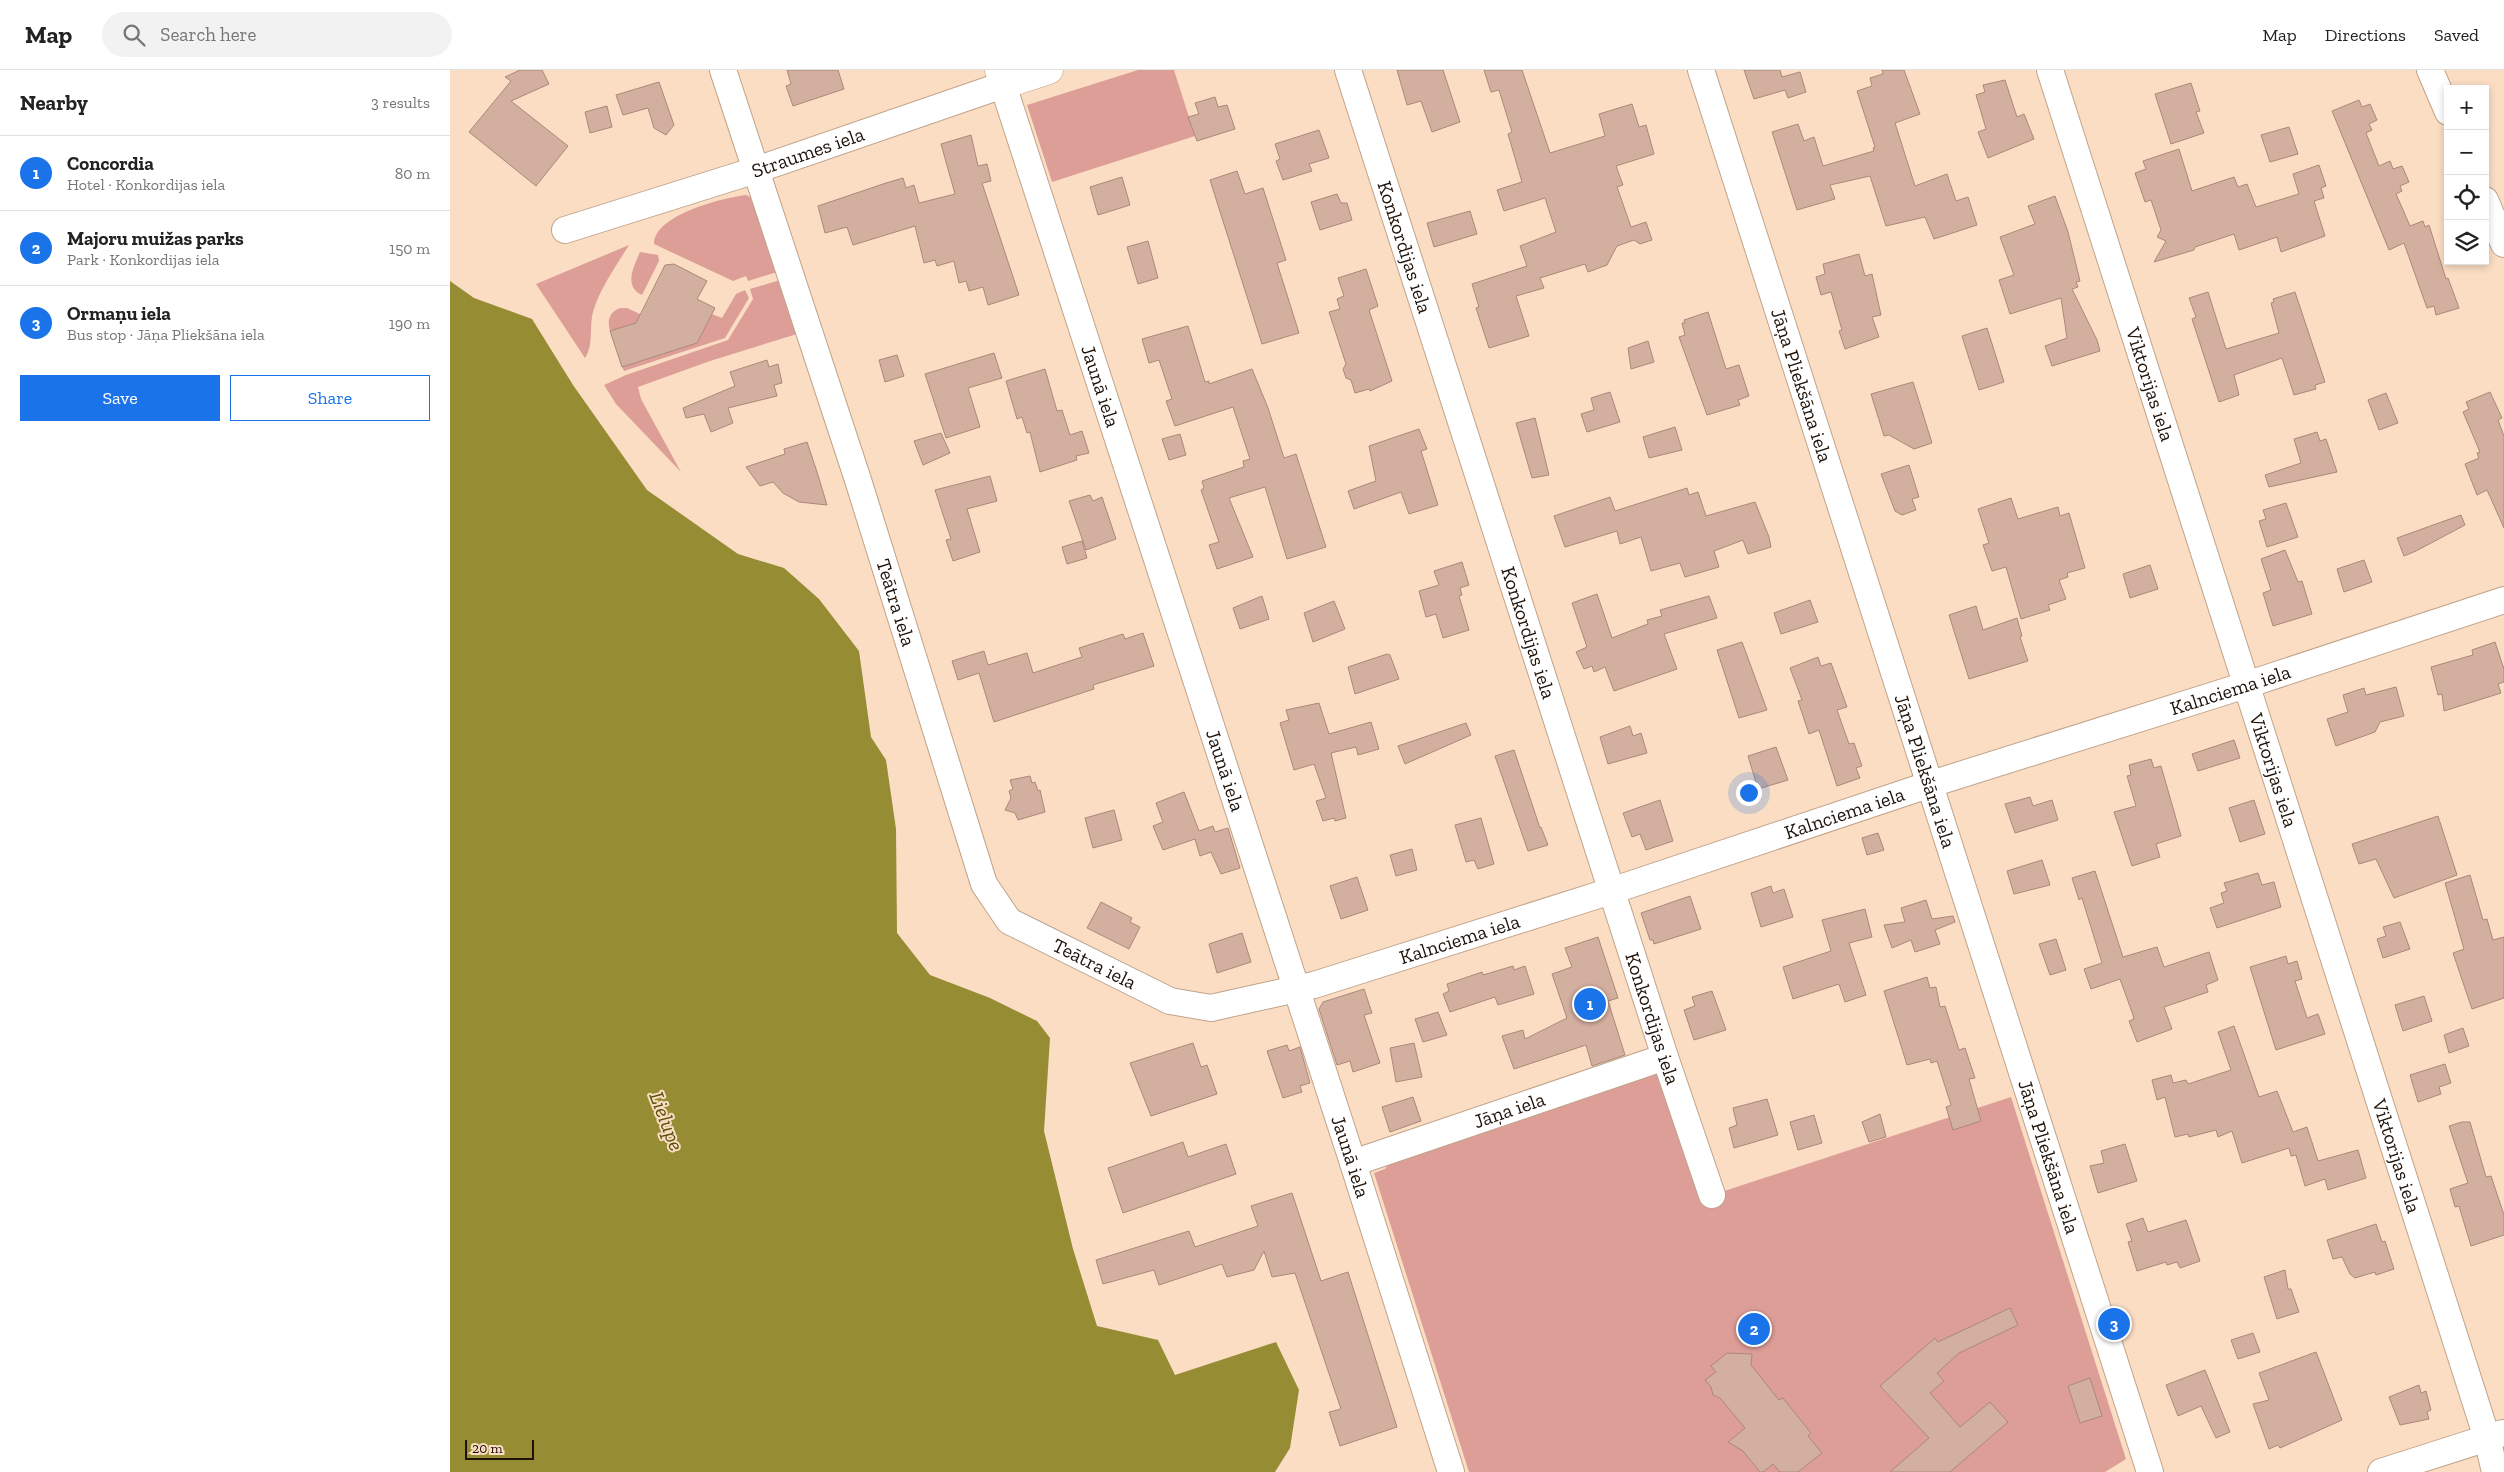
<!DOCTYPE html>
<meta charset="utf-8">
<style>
body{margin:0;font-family:"Zilla Slab",serif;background:#f2f2f2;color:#222}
.controls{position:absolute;right:15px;top:15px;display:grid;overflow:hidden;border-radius:0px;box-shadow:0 2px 8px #0003}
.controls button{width:45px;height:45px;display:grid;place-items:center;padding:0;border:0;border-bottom:1px solid #e0e0e0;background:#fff;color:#222;font:25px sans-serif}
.scale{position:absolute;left:15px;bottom:12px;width:69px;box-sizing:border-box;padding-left:5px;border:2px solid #1d130a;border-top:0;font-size:14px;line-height:18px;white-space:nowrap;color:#1d130a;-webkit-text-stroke:4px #fbddc3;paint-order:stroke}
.you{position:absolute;left:1298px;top:722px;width:18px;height:18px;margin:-12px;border:4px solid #fff;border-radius:50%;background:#1a73e8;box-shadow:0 0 0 8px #1a73e833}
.badge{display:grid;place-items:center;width:32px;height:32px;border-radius:50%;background:#1a73e8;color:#fff;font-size:16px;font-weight:700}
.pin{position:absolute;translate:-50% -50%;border:2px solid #fff;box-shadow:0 1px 5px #0006}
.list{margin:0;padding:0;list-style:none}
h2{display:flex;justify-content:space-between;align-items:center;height:65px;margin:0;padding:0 20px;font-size:21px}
h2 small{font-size:16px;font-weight:400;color:#767676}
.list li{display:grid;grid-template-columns:32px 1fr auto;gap:15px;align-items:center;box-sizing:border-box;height:75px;padding:0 20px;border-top:1px solid #e0e0e0}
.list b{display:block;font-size:19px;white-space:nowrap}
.list p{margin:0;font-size:16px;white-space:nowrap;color:#767676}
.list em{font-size:16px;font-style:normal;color:#767676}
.actions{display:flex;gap:10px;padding:15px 20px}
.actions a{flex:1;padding:11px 0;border:1px solid #1a73e8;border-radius:0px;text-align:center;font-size:18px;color:#1a73e8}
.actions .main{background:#1a73e8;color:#fff}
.icon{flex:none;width:28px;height:28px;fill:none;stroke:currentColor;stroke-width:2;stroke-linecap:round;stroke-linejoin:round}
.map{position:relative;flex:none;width:2054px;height:1402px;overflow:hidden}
header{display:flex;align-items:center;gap:30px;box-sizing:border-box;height:70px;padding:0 25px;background:#fff;border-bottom:1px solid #e0e0e0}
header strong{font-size:24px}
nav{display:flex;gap:28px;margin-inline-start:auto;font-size:18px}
.search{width:350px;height:45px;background:#f2f2f2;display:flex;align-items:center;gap:12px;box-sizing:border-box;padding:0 18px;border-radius:28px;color:#767676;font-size:19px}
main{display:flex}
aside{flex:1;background:#fff}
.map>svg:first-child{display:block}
</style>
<header>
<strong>Map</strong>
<div class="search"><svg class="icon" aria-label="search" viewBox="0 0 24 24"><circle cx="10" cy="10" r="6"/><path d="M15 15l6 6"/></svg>Search here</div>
<nav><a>Map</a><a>Directions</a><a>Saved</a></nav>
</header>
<main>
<aside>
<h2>Nearby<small>3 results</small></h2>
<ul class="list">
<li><span class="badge">1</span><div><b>Concordia</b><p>Hotel · Konkordijas iela</p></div><em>80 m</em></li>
<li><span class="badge">2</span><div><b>Majoru muižas parks</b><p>Park · Konkordijas iela</p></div><em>150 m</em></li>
<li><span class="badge">3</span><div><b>Ormaņu iela</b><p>Bus stop · Jāņa Pliekšāna iela</p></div><em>190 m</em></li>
</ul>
<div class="actions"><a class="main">Save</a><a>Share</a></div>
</aside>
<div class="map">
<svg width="2054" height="1402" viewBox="0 0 2054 1402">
<rect width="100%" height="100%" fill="#fbddc3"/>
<path fill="#dd9e98" d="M688,0H724L745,66L602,112L577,35Z
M296,125L304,129L327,202L298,211L296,206L283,211L204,174C204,145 272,128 296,125Z
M179,175C166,196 150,218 143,242C139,257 144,275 135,288L86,214Z
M190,182L208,185L209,191L192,225C173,216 184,196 190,182Z
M330,210L347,264L260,291L188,317L191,329L231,402L166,334L154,315L176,305L278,270L303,229L300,219Z
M295,220L299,228L275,268L174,301L172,297L247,273L262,244L272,248L286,224Z
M170,238H177L190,244L193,251L160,261C157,251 159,242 170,238Z
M1207,1002L1256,1127L1561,1027L1676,1389L1655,1402H1019L924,1103L935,1099L941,1090Z"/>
<path fill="#958c34" d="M0,211L24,228L82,249L123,315L197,420L288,484L334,498L369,529L409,581L421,667L436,690L446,759L447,863L480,905L540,928L587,951L600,968L594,1061L623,1179L647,1256L708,1270L725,1305L826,1272L849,1320L840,1378L825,1402H0Z"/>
<path fill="#d3af9f" stroke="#ab8879" d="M70,0H92L99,14L61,31L118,76L86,116L19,62L61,11L55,7Z
M337,0H388L394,19L343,36L336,16L341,14Z
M947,0H993L1010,52L982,62L971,31L957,35Z
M1034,0H1072L1100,83L1155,66L1149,44L1182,34L1189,57L1196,55L1204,84L1166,96L1173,115L1167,117L1181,157L1196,152L1202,170L1190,174L1184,170L1167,176L1157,195L1138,202L1135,194L1090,208L1094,218L1066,226L1079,266L1039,278L1026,238L1029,237L1022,214L1077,196L1070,176L1106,162L1095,128L1054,141L1047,120L1072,112L1058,64L1062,62L1049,20L1041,22Z
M1294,0H1330L1332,7L1350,2L1356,22L1338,28L1335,20L1304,29Z
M1432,0H1454L1470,44L1445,53L1465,116L1497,104L1506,131L1518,127L1527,155L1484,169L1475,147L1436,156L1420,106L1380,115L1385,129L1347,140L1322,62L1348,54L1354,71L1364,67L1373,96L1424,81L1423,78L1425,77L1407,21L1422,16L1420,8L1433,4Z
M1555,10L1567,47L1574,44L1584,69L1538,88L1528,62L1536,59L1526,25L1535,22L1533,15Z
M209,12L224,55L216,65L204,58L198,38L173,45L166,25Z
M1741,13L1750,41L1746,42L1754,63L1721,74L1705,24Z
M765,27L768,37L777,35L785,59L747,71L738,47L749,44L745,33Z
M1909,30L1912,37L1920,34L1927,50L1919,54L1922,60L1916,63L1929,96L1940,91L1943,99L1952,96L1959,112L1950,116L1952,121L1946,124L1960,156L1973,151L1975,157L1979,155L1996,209L1998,208L2009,238L1986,245L1984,236L1977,238L1954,173L1939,180L1882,41Z
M157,36L162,57L140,63L135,42Z
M1839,57L1848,84L1820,92L1811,65Z
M869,60L879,88L859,94L862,101L833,110L826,91L830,89L825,74Z
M521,65L528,96L537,94L541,111L532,113L569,225L538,235L533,217L519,221L516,211L509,213L504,191L487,196L485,190L474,193L465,156L403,175L397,157L375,163L368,136L436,113L453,108L456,118L464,115L469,133L505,124L491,74Z
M1729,79L1742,121L1784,107L1788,117L1797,114L1806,137L1849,124L1843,104L1869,95L1876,116L1871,118L1874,128L1864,131L1875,166L1831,182L1827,167L1789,180L1784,164L1745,177L1744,180L1704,192L1716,171L1707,167L1711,160L1701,130L1695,132L1685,103L1696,99L1693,91Z
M787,101L795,124L813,118L836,190L827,193L849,263L812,274L760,110Z
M672,107L680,135L648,145L640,117Z
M887,124L891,133H897L902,150L870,160L861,132Z
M1605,126L1618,162L1630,211L1626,212L1628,217L1622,219L1647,270L1650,281L1602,296L1595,276L1617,268L1611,228L1560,244L1549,210L1564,205L1550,167L1585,154L1578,136Z
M1020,141L1027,164L984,177L977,153Z
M698,171L708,208L688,214L677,177Z
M1409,184L1415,206L1422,204L1431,245L1422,247L1429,267L1395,279L1389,261L1392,260L1381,222L1371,225L1366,207L1375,204L1373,194Z
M224,194L257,211L247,229L265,238L247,273L172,297L160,261L186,253L215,195Z
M916,199L928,236L919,240L942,311L920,321L919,319L905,323L901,310L896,308L893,299L896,294L879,242L890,239L887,229L894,226L888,208Z
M1758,222L1776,279L1829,263L1821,233L1824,232L1823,229L1845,222L1875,312L1865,315L1866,319L1844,325L1832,288L1784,305L1789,325L1769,332L1742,249L1746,247L1739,228Z
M1258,242L1276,299L1289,295L1299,326L1288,330L1290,335L1257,345L1229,267L1235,265L1232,253H1235L1234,250Z
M738,256L755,312L759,311V314L802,299L818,338L834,388L846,384L876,477L837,489L815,417L779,428L803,487L767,499L759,475L769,472L751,420L754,418L752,411L794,397L793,391L800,389L783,337L725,356L716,331L722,329L709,290L699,293L692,269Z
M1537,258L1554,312L1529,320L1512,266Z
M1198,271L1204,292L1181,299L1178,278Z
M544,283L552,308L518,318L530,357L496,368L475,304Z
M447,285L454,306L435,312L429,290Z
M317,290L319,297L328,294L332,313L324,315L327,326L278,338L283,353L261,362L254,344L236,348L233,338L285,316L280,302Z
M595,299L607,341L612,340L620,365L632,361L639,383L626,386L627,390L590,402L580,362L577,363L572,347L567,349L556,311Z
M1463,312L1482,373L1464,379L1439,365L1434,366L1421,324Z
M1160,322L1170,352L1137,362L1131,344L1144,340L1141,328Z
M2040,322L2052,348L2048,350L2054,366V458L2037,420L2027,425L2015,394L2029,388L2027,383L2030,382L2013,342L2019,339L2016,332Z
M1936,323L1948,353L1929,360L1918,330Z
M1085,348L1099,405L1082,408L1066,353Z
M1225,357L1232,380L1199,388L1193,367Z
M969,359L977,379L971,381L988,435L959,444L951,422L904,439L898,421L926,411L919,376Z
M1867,362L1870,371L1876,369L1887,402L1819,417L1815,405L1851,393L1844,369Z
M491,363L500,383L473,395L464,371Z
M730,364L736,385L719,390L712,369Z
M357,372L367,402L377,435L349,432L333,423L323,412L310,416L296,397L335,384L334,379Z
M1459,395L1469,427L1462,429L1466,440L1452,445L1445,441L1431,404Z
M540,406L547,431L517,439L530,482L503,491L496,470L501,469L485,420Z
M1237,418L1239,425L1248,422L1256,446L1305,432L1319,467L1321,477L1298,484L1293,470L1264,481L1269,497L1235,507L1230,493L1201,501L1191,467L1170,474L1167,461L1115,477L1104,446L1160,427L1165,441Z
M640,425L643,431L652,427L666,469L636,480L619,431Z
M1561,428L1568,449L1608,437L1610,446L1619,443L1635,498L1617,503L1618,507L1609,510L1616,529L1598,535L1600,540L1571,549L1556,497L1542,501L1533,475L1539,473L1528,439Z
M1836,433L1848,467L1817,477L1809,451L1816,449L1813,440Z
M2011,445L2015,455L1966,481L1954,486L1947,468Z
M632,471L637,488L617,494L612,477Z
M1835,480L1848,512L1852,511L1862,544L1823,556L1813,523L1821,520L1811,489Z
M1914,490L1922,512L1894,522L1887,499Z
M1012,492L1019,515L1010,518L1012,525L1009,526L1019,560L993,568L986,544L976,547L969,521L989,515L984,501Z
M1700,495L1708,519L1680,528L1673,504Z
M1147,524L1162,568L1198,554L1197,550L1212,546L1210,540L1259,526L1267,548L1214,564L1227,599L1164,621L1155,597L1144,602L1142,596L1134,599L1126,582L1137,577L1122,533Z
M812,526L819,549L790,559L783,538Z
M1360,530L1368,552L1331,564L1324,543Z
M884,531L895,559L863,572L854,543Z
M1526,536L1533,560L1567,548L1572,566L1570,567L1578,591L1519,609L1499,545Z
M693,563L704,596L643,615L644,619L544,652L529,603L508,610L502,591L534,581L538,595L577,583L583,603L632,587L629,578L673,564L675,569Z
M1292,572L1317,640L1289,648L1267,580Z
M2045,572L2054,599V612L2048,614L2051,623L1994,641L1992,624L1988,625L1981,597L2023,585L2022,580Z
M937,584L940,585L949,609L905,624L898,597Z
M1368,587L1371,596L1381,593L1397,637L1387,640L1399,674L1404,673L1412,696L1406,698L1410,708L1387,716L1369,660L1359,664L1348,631L1352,630L1340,598Z
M1946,617L1954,646L1930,652L1925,662L1886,676L1877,649L1898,642L1893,625L1914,618L1916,625Z
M869,633L879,664L921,652L929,679L908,685L906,677L881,683L896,748L885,751L884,748L873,751L866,731L876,728L864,694L844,700L830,653L839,650L836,640Z
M1016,653L1021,665L955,694L948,676Z
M1180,656L1183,666L1191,663L1197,683L1158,694L1150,667Z
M1784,670L1790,688L1748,701L1742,684Z
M1326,677L1338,710L1308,719L1298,686Z
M1064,680L1090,758L1091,757L1098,775L1078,781L1045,686Z
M1701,689L1704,698L1711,696L1731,766L1706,774L1710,787L1682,796L1664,742L1686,736L1677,706L1681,705L1679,695Z
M580,706L582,713L585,712L588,721L590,720L595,742L568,750L565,743L555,740L561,728L559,721L563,719L560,710Z
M734,722L749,761L763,756L765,762L778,758L790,798L771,804L761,782L750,786L745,769L713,780L703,756L713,752L706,733Z
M1580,727L1583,736L1602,730L1608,750L1565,763L1555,734Z
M1210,730L1223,771L1196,780L1190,764L1182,767L1173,743Z
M1804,730L1815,764L1790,772L1779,738Z
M664,740L672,770L643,778L635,748Z
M1988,746L2007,805L1944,828L1926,789L1909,794L1902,774Z
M1031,748L1044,794L1028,799L1024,790L1016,792L1005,755Z
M1428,763L1434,780L1417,785L1412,768Z
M962,779L967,800L946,806L940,785Z
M1592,790L1600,815L1564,824L1557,801Z
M1645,801L1673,887L1707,877L1714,897L1759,882L1768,910L1756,915L1758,922L1714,937L1722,959L1687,972L1679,951L1684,949L1683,945L1670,909L1641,919L1634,899L1652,893L1632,828L1629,830L1622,808Z
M1808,803L1812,815L1824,812L1831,837L1767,858L1760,838L1774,833L1771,823L1777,821L1774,813Z
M2020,805L2033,850L2037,849L2043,870L2054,867V928L2022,939L2003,883L2014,879L1995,813Z
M907,807L918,840L891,849L880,816Z
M1321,816L1323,823L1334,819L1343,847L1311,857L1301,823Z
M1240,826L1251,859L1204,874L1203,870H1200L1191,843Z
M1476,830L1482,849L1503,846L1505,852L1485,860L1490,874L1465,882L1461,870L1442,878L1434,855L1455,852L1451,838Z
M651,832L682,848L680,852L690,857L679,879L637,858Z
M1415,839L1422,867L1399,873L1416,925L1395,932L1389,914L1343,929L1333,897L1381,881L1372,850Z
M1950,852L1960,879L1933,888L1927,869L1936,866L1933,857Z
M792,863L801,892L767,903L759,874Z
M1148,867L1168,928L1158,931L1175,985L1142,996L1136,975L1064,999L1052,966L1073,960L1075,969L1117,948L1102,904L1122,897L1115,878Z
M1606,869L1616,900L1600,905L1589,874Z
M1836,886L1838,894L1847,891L1852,909L1845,911L1857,948L1868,944L1875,964L1826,980L1800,897Z
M1063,896L1064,900L1075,896L1084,924L1048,935L1045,927L1000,942L993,924L999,921L997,914L1032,902L1033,905Z
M1477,907L1480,918L1486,917L1490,937L1495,936L1509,980L1515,978L1525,1008L1519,1009L1531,1051L1503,1060L1496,1037L1501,1035L1487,991L1481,993L1480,989L1457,995L1434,921Z
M914,919L922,943L914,945L930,993L903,1002L900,991L887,995L869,939L873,932Z
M1262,921L1276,960L1244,970L1234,940L1245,936L1242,927Z
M1974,926L1982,951L1953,961L1945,935Z
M988,942L997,965L973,972L965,949Z
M1784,956L1809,1027L1827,1021L1843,1062L1857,1057L1868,1091L1908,1080L1916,1108L1878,1120L1875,1109L1855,1116L1846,1085L1841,1086L1839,1078L1792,1093L1782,1061L1768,1067L1766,1060L1739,1067L1738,1064L1725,1067L1715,1027L1707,1030L1702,1010L1721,1005L1723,1013L1736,1010L1738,1014L1781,1000L1768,962Z
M2013,958L2019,976L1999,983L1994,965Z
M743,973L751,997L757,995L767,1024L701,1046L680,993Z
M964,973L972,1007L946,1012L940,978Z
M837,975L839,981L850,977L860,1013L850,1016L852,1022L833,1028L817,981Z
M1995,994L2001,1013L1989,1017L1991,1024L1968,1032L1960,1005Z
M963,1027L971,1051L940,1062L932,1037Z
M1317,1029L1328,1065L1284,1078L1279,1058L1287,1055L1283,1038Z
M1430,1044L1436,1067L1419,1072L1412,1052Z
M1364,1045L1372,1073L1348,1080L1340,1052Z
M2012,1052H2020L2036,1107L2041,1106L2054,1145V1165L2021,1176L2009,1136L2005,1137L2000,1119L2018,1113L1999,1056Z
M733,1072L738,1087L776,1074L786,1104L673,1143L658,1098Z
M1675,1074L1687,1111L1648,1123L1640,1096L1654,1093L1651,1081Z
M842,1123L871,1211L898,1202L947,1357L890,1376L879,1342L891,1339L845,1203L822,1207L814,1181L804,1200L777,1207L772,1194L709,1215L704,1200L653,1214L646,1190L739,1161L745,1177L808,1156L801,1136Z
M1693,1148L1698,1162L1736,1150L1750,1191L1730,1198L1727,1192L1717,1195L1716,1192L1687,1201L1678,1172L1682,1171L1676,1154Z
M1926,1154L1932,1172L1935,1171L1944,1199L1926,1205L1925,1202L1905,1208L1900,1204L1892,1187L1883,1189L1877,1170Z
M1835,1200L1838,1219H1841L1849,1242L1827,1249L1814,1207Z
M1560,1238L1568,1255L1509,1283L1487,1303L1494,1311L1480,1323L1510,1357L1540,1332L1558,1352L1500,1402H1440L1479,1368L1430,1316L1485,1268L1488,1272Z
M1803,1263L1810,1282L1788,1289L1781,1270Z
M1866,1282L1892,1350L1830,1378L1828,1375L1819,1379L1803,1334L1819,1330L1809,1303Z
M1277,1283L1302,1284L1301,1295L1329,1330L1333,1328L1361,1363L1358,1366L1372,1383L1348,1402H1330L1323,1394L1313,1402H1310L1293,1381L1278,1372L1295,1358L1270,1328L1263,1325L1261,1317L1255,1310L1266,1302L1261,1296Z
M1755,1300L1780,1362L1766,1368L1751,1336L1728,1346L1716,1315Z
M1640,1308L1652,1346L1630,1353L1618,1316Z
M1969,1315L1971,1323L1976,1321L1981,1340L1977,1342L1979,1349L1950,1355L1939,1327Z"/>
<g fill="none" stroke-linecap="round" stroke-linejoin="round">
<defs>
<g id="minor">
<path id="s1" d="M273,0L408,410L534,814L559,851L720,931L761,938L864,915L1161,821L1478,715L1796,615L2054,530"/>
<path id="s2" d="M898,0L1215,987L1262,1125"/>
<path id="s3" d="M1251,0L1700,1402"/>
<path id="s4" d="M1600,0L2037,1368L2045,1402"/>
<path d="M1980,0L1998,42"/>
<path d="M2035,130L2054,174"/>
<path id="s5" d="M115,160L306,100L553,15L903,1093L1001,1402"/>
<path id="s6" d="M903,1093L1215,987"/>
<path d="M1931,1402L2053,1363"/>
</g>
<path id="tertiary" d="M549,0L553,15L599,0"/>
</defs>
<use href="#minor" stroke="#bfa38a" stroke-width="28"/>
<use href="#tertiary" stroke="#bfa38a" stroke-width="29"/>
<use href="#minor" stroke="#fff" stroke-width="26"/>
<use href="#tertiary" stroke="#fff" stroke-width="28"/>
</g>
<g text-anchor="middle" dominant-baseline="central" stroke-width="4" stroke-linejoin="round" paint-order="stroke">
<g font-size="20" fill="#1d130a" stroke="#fbddc3">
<text stroke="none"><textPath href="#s5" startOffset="255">Straumes iela</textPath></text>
<text stroke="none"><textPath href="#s2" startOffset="186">Konkordijas iela</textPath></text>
<text stroke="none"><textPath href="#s4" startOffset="330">Viktorijas iela</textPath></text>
<text stroke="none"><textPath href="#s5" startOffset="778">Jaunā iela</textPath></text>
<text stroke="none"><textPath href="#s3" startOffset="331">Jāņa Pliekšāna iela</textPath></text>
<text stroke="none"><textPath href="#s1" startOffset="560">Teātra iela</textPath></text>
<text stroke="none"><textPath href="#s2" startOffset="591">Konkordijas iela</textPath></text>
<text stroke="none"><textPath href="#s1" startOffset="2189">Kalnciema iela</textPath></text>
<text stroke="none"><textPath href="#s5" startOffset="1182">Jaunā iela</textPath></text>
<text stroke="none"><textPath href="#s3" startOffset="736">Jāņa Pliekšāna iela</textPath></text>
<text stroke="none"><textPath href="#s4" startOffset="735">Viktorijas iela</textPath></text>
<text stroke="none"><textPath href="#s1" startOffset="1784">Kalnciema iela</textPath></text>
<text stroke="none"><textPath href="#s1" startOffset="1379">Kalnciema iela</textPath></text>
<text stroke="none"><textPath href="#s1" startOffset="995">Teātra iela</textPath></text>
<text stroke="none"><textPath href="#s2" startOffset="996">Konkordijas iela</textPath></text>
<text stroke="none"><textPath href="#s6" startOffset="165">Jāņa iela</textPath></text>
<text stroke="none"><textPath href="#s5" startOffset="1588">Jaunā iela</textPath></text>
<text stroke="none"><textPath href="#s4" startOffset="1140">Viktorijas iela</textPath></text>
<text stroke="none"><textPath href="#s3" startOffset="1141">Jāņa Pliekšāna iela</textPath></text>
</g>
<g font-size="21" font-style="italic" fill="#554f0b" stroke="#fbddc3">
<text transform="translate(217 1051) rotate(69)">Lielupe</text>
</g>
</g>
</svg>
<div class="controls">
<button>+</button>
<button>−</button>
<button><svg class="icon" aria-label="locate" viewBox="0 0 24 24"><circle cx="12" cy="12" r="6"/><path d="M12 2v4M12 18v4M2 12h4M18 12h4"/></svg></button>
<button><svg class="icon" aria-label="layers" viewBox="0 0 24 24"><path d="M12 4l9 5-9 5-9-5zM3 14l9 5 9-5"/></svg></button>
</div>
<div class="scale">20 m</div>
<div class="you"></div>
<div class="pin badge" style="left:1140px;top:934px">1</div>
<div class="pin badge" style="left:1304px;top:1259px">2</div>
<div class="pin badge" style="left:1664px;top:1254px">3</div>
</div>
</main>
